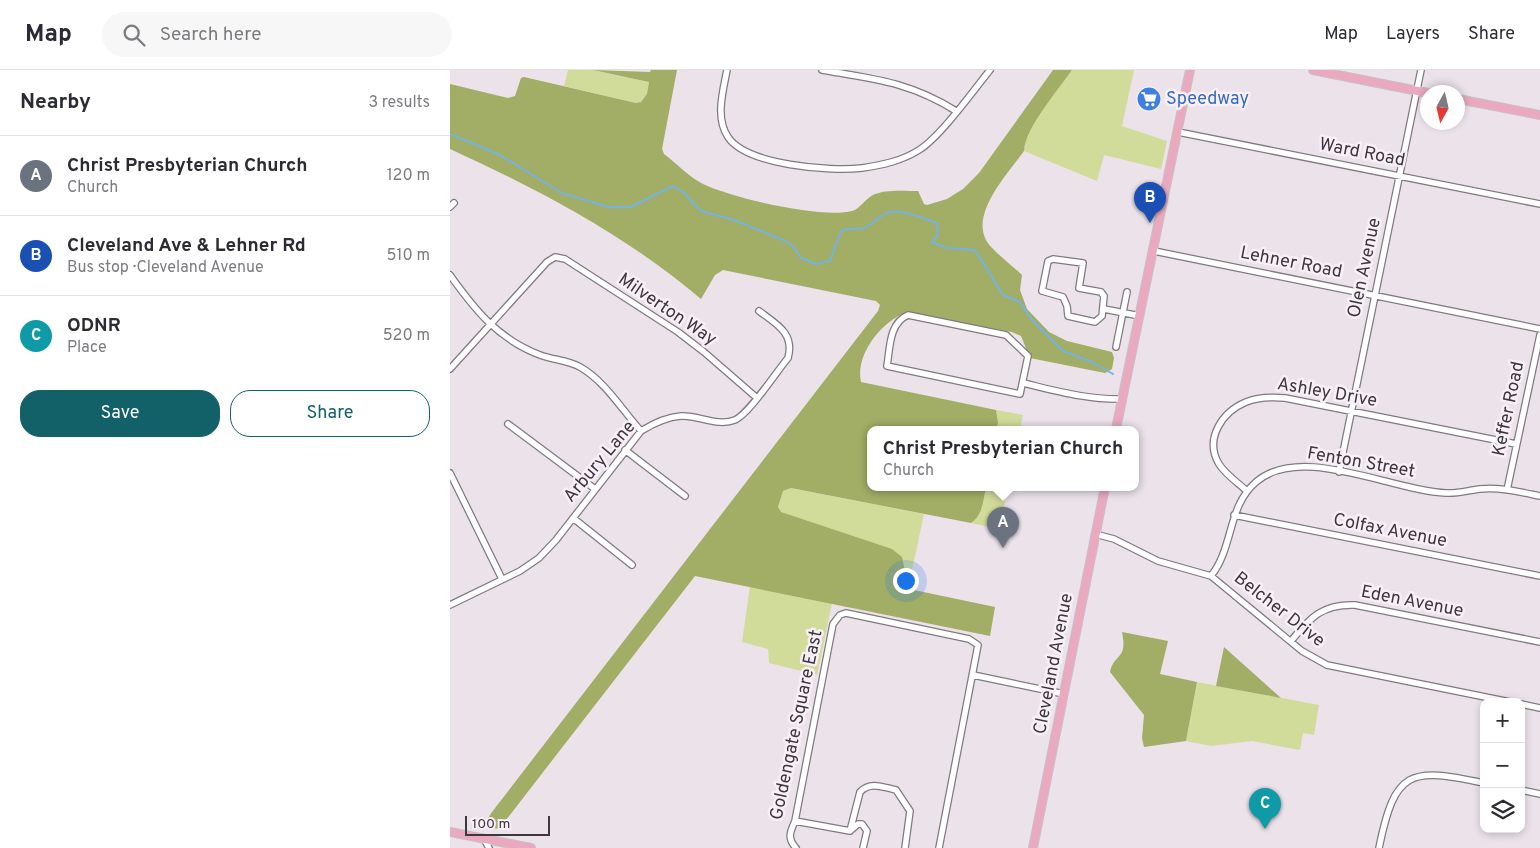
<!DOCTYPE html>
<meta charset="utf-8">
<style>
body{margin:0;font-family:Overpass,sans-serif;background:#f7f7f7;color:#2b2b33}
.controls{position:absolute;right:15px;bottom:15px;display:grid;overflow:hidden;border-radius:10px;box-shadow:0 2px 8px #0003}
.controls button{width:45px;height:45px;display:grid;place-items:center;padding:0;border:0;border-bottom:1px solid #e1e1e2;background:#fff;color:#2b2b33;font:25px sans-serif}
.compass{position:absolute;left:970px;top:15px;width:45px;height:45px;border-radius:50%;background:#fff;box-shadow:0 2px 8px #0003;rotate:188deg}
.scale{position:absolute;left:15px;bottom:12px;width:85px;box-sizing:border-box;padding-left:5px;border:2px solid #3c383c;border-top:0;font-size:14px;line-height:18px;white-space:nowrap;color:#3c383c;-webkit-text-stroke:4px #f9eff8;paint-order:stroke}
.you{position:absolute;left:455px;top:510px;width:18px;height:18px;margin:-12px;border:4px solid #fff;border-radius:50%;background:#1a73e8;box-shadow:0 0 0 8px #1a73e833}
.badge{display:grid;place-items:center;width:32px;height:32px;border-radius:50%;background:#126169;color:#fff;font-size:16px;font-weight:700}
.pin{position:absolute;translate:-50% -41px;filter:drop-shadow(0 1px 2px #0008)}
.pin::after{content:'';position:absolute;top:26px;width:18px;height:15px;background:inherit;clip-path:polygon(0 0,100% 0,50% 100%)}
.popup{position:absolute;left:417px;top:356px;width:272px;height:65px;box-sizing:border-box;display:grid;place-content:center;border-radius:10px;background:#fff;filter:drop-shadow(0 1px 4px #0005);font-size:16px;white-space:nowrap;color:#7c7c81}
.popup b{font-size:19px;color:#2b2b33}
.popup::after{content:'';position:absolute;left:50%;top:100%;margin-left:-10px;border:10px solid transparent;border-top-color:#fff}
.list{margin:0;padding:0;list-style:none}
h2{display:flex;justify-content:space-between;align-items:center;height:65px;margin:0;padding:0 20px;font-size:21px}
h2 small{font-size:16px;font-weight:400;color:#7c7c81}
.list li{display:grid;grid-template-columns:32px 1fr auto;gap:15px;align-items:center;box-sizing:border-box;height:80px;padding:0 20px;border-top:1px solid #e1e1e2}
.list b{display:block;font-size:19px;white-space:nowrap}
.list p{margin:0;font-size:16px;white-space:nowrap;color:#7c7c81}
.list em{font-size:16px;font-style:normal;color:#7c7c81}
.actions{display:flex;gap:10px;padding:15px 20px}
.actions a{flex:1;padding:11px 0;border:1px solid #126169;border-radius:20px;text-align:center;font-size:18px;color:#126169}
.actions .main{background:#126169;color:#fff}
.icon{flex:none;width:28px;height:28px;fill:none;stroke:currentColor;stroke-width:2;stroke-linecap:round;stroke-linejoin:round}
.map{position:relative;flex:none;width:1090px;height:778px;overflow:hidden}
header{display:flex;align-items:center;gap:30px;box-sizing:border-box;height:70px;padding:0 25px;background:#fff;border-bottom:1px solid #e1e1e2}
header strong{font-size:24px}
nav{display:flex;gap:28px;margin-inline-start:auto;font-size:18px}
.search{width:350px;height:45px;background:#f7f7f7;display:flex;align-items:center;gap:12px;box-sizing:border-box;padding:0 18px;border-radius:28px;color:#7c7c81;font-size:19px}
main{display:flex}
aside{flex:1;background:#fff}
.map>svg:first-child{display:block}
</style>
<header>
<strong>Map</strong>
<div class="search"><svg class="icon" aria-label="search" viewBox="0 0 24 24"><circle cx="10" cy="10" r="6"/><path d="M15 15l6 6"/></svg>Search here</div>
<nav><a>Map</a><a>Layers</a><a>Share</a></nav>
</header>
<main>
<aside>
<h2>Nearby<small>3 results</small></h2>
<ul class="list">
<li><span class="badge" style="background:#6b7280">A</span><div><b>Christ Presbyterian Church</b><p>Church</p></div><em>120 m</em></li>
<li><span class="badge" style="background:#1a4fb4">B</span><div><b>Cleveland Ave &amp; Lehner Rd</b><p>Bus stop · Cleveland Avenue</p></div><em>510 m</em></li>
<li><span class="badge" style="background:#0f9aa8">C</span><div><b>ODNR</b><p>Place</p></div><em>520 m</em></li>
</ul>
<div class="actions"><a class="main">Save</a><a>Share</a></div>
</aside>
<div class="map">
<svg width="1090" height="778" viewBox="0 0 1090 778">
<rect width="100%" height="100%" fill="#ebe2ea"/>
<path fill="#d1dc9a" d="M118,0H143L199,12L197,24L191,32L186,33L114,16Z
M622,0H684L672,56L717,71L711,99L654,85L647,111L574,81C575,58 609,19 622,0Z
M546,340L573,345L570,359H547L548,352Z
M536,417H558L549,459L521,453C533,445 533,431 536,417Z
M341,418L474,444L458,519L452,488L330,442L328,437L333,421Z
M300,516L382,533L367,605L319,593L318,579L292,572Z
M747,612L869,635L864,665L853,663L850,680L802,671L761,676L736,671Z"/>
<path fill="#a2ad65" d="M143,0L200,2L201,0H227L212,79L214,84C226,93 239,107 253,114C282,128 372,149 402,141C410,139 415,129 423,125C435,119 455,121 468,121L474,134L477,135L497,129L513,119L529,103L603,0H622C609,19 575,58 574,81C559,102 521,142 536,170C540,179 564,197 572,205L570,220L577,239L599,262L617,271L662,282L664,288L662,299L655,303L580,288L571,266L562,262L455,243C431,252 405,285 411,312L546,340L548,352L547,359H420V417H536C533,431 533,445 521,453L341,418L333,421L328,437L331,442L442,479L452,487L459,519L545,537L540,566L245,506L49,759L33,756L42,742L428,241L430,235L426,231L273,200L265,205L251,229C177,166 88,119 0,79V14L58,28L65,26L71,8L74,7L186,33L191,32L197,24L199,12Z
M672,562L718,571L710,604L747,612L736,671L694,677L692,668L694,645L660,602C664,583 678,590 672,562Z
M774,577L831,628L766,616Z"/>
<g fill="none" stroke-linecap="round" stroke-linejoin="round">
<path stroke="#75b3e4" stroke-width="2" d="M0,64L50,85L112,123L158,137H181L223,116L233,122L251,141L284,150L333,170L343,176L351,188L366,194L380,191L391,161C399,157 405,160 414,158C422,155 427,149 433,145C447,136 472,148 487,153L488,165L482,172L497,178L525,180L553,225L570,232L582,250L613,281L642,292L663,304"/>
<defs>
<path id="minor" d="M277,0C273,21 265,48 278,67C296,95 381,102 412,98C432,95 452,91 469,80C491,66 523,21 540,0
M372,0C424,9 460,12 506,41
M728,62L1090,134
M0,137L4,133
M704,181L1090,259
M603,189L633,193L629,218L651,222L654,226L652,246L645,252L618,246L617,236L613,227L592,221L598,191Z
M0,205C25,240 48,269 90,285C103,290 118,290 130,297C155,311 172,340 191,361
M654,239L690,246
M458,245L556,265L578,286L570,324L437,296C440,278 439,253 458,245Z
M666,277L677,222
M0,299L97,192L105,187L115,189L228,262L254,282L307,328
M573,313C607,321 638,330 673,329
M58,354L145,419
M175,380L235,426
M889,402L971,0
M0,403L52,509
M1057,420L1090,265
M797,421C788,413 775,404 769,394C754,369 772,342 796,332C808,327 822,327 835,328L1066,374
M784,445L1090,506
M123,448L182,495
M645,464L664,469L708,491L761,506L852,581L877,595L1060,632
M761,506C784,477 777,437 806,412C851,373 942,421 996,423C1008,424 1019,420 1030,419C1050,417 1070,422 1090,426
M0,535L70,501L89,488L106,470L191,361C204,353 217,347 231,346C249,345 267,357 285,350C299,344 327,301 338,288C345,263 326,254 309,241
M841,571C861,547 872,534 905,535L1090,572
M523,605L614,624
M1071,634L1090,638
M1071,720L1090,724
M345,751L400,761L408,754H412L417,761L413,778
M400,761L410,722C420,711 433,717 446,720L460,741L455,778
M34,769L39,778
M346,778C337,768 340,762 345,751L383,554L390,545L396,543L519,569L528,575L489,778
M929,778C945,700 959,697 1034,713"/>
<path id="major" d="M863,0L978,23
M1008,29L1090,45
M666,359L740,0
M0,762L81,778
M583,778L655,417"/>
</defs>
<use href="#minor" stroke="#827981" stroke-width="8"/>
<use href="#major" stroke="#c4c3c4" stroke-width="10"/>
<use href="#minor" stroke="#fff" stroke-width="5.5"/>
<use href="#major" stroke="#eba9bf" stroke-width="8"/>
</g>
<defs>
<symbol id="supermarket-disc" viewBox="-11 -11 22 22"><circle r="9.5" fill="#3f7fe0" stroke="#f9eff8"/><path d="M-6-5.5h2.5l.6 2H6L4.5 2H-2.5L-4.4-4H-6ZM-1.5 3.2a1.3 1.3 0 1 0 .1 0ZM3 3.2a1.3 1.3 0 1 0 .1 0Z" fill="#fff"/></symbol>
</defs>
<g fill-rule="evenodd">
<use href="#supermarket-disc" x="685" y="15" width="28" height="28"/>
</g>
<g text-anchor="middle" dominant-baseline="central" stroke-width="5" stroke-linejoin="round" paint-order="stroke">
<g font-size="18" fill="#366cbe" stroke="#f9eff8" text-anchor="start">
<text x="716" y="29">Speedway</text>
</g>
<g font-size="18" fill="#3c383c" stroke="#f9eff8">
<text transform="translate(912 83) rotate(11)">Ward Road</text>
<text transform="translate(841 193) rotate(11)">Lehner Road</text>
<text transform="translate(915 198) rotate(-78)">Olen Avenue</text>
<text transform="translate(217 240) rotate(34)">Milverton Way</text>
<text transform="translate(877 323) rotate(10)">Ashley Drive</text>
<text transform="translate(1059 339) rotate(-78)">Keffer Road</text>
<text transform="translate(150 392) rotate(-50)">Arbury Lane</text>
<text transform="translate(911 393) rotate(10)">Fenton Street</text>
<text transform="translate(940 461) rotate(11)">Colfax Avenue</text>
<text transform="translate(962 532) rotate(11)">Eden Avenue</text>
<text transform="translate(829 540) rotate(38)">Belcher Drive</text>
<text transform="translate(604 594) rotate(-79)">Cleveland Avenue</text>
<text transform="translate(347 655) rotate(-78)">Goldengate Square East</text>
</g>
</g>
</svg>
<div class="controls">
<button>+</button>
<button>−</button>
<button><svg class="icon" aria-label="layers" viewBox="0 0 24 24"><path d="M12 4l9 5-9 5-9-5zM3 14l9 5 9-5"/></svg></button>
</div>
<svg class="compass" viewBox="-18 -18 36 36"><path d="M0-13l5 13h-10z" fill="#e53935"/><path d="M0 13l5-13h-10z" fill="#7c7c81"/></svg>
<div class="scale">100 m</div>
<div class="you"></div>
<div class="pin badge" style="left:553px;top:478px;background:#6b7280">A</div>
<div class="popup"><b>Christ Presbyterian Church</b>Church</div>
<div class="pin badge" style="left:700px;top:153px;background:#1a4fb4">B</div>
<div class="pin badge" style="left:815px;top:759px;background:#0f9aa8">C</div>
</div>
</main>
